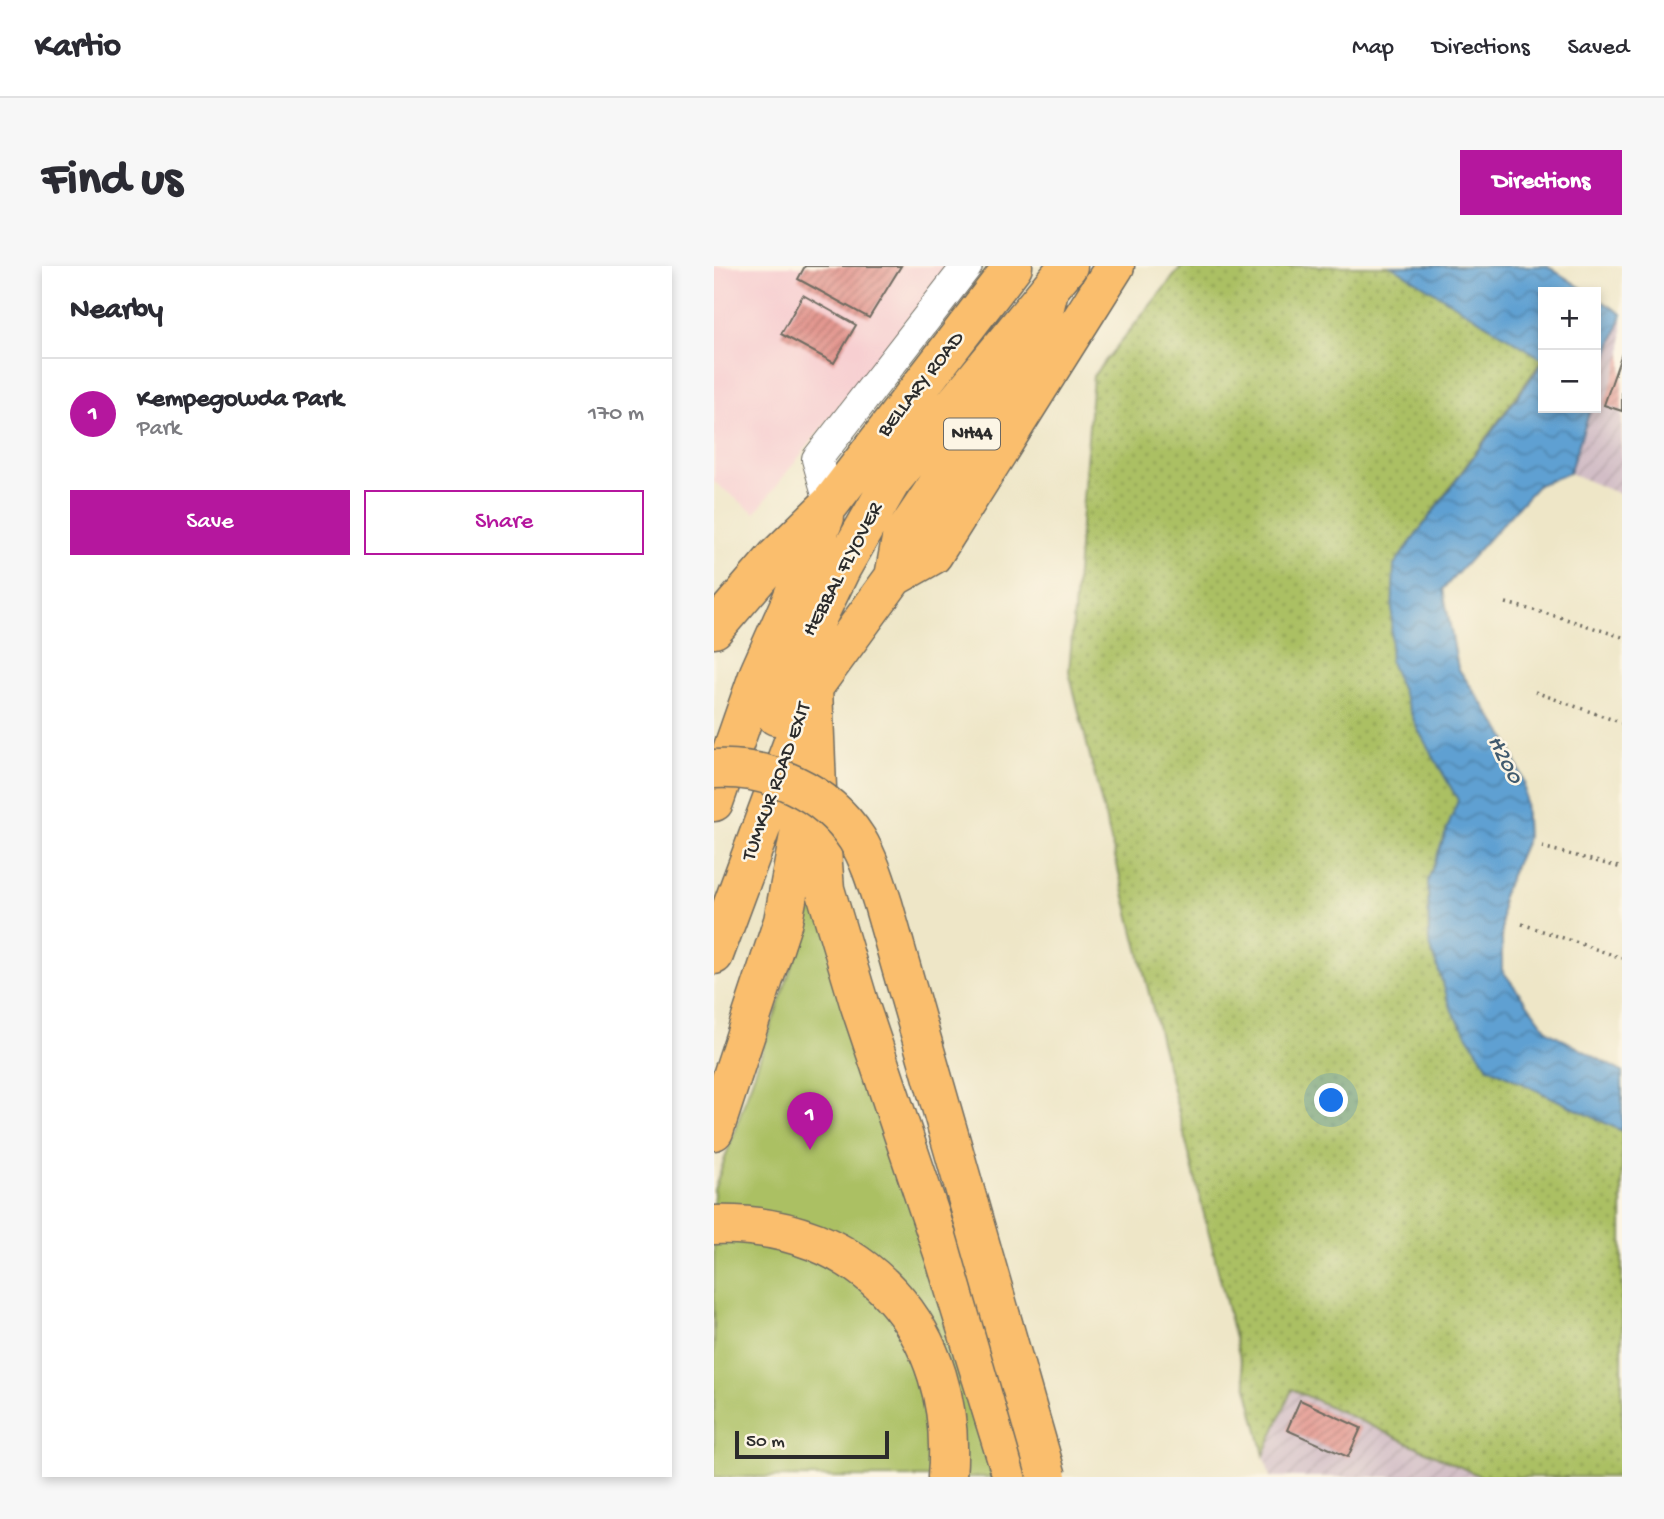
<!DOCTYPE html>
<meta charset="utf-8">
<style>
body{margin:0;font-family:"Gochi Hand",sans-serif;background:#f7f7f7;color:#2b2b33}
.controls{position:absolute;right:21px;top:21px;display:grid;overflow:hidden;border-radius:0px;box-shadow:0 4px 10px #0003}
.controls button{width:63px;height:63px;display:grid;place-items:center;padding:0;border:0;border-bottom:2px solid #e1e1e2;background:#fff;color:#2b2b33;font:35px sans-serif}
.scale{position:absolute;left:21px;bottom:18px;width:154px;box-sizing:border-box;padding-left:7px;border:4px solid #2b2b2b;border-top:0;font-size:19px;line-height:24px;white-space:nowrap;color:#2b2b2b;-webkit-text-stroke:5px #fcf5e5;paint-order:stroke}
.you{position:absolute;left:618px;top:835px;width:24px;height:24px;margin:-18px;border:5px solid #fff;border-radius:50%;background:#1a73e8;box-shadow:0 0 0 10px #1a73e833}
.badge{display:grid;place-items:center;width:46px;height:46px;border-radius:50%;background:#b5179e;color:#fff;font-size:23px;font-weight:700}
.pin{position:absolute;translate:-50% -58px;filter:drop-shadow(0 2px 4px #0008)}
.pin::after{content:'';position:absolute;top:37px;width:24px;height:21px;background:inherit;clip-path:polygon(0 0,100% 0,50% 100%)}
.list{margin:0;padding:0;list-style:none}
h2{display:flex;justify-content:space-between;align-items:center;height:91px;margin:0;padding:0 28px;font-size:30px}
h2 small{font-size:23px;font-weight:400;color:#7c7c81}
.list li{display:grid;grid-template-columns:46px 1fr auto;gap:21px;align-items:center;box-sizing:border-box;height:112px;padding:0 28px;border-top:2px solid #e1e1e2}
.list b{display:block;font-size:26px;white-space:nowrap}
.list p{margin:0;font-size:23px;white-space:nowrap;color:#7c7c81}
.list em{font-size:23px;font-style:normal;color:#7c7c81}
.actions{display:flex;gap:14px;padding:21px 28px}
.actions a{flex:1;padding:16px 0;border:2px solid #b5179e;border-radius:0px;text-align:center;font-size:24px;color:#b5179e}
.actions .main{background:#b5179e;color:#fff}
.map{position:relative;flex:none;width:908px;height:1211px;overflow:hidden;border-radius:0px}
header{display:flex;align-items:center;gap:42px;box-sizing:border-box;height:98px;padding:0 35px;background:#fff;border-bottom:2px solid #e1e1e2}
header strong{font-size:33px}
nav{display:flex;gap:38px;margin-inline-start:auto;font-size:24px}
.intro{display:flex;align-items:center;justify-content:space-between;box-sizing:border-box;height:168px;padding:0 42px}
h1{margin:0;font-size:49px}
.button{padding:18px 32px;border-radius:0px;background:#b5179e;color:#fff;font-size:24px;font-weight:700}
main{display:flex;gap:42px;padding:0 42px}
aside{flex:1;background:#fff;border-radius:0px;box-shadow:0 4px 10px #0003}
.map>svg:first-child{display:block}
</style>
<header>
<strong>Kartio</strong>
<nav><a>Map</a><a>Directions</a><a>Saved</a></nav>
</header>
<div class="intro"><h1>Find us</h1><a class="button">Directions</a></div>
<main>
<aside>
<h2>Nearby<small></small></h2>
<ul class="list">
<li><span class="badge">1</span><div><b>Kempegowda Park</b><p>Park</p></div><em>170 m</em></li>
</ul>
<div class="actions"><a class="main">Save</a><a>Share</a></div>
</aside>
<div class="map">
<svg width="908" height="1211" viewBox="0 0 908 1211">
<defs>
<pattern id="industrial-furrows" width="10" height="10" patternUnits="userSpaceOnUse" patternTransform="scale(1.75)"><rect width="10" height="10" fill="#d2bdc6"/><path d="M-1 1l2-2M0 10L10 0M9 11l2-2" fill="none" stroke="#b4a3aa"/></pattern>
<pattern id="grass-dots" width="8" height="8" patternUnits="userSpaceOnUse" patternTransform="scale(1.75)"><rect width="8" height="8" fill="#abc064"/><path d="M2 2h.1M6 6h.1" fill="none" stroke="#8b9c53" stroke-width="1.8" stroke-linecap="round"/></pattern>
<pattern id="water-waves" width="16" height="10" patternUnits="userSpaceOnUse" patternTransform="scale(1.75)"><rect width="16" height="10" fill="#5fa0d2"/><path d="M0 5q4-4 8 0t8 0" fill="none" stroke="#4f83ab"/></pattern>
<pattern id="building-hatch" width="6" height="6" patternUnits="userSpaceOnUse" patternTransform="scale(1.75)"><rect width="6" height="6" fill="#e3958e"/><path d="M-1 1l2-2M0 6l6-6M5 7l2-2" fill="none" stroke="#b87a74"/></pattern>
</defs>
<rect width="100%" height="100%" fill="#fcf5e5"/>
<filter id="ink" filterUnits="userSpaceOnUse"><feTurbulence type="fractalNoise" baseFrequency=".0143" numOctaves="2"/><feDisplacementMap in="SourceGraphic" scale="14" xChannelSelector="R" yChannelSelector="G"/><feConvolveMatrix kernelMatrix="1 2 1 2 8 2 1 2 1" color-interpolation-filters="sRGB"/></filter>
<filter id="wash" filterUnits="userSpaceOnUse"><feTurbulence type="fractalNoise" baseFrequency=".00686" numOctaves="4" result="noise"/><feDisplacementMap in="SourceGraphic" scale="28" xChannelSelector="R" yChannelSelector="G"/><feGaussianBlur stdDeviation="1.57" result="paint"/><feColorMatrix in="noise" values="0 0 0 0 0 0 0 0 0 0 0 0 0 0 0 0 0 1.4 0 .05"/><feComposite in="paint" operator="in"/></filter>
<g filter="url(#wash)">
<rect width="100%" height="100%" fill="#eee6c7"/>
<path fill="#f7cfd1" d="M0,0H235L41,247L0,216Z"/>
<path fill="url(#industrial-furrows)" d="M908,48V229L855,207L877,142H882V127Z
M577,1123L768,1211H556L550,1189Z"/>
<path fill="url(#grass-dots)" stroke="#6b7648" stroke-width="2" d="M468,0H678L829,93L680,299L703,462L745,534L714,614L715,676L774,801L908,865V1211H768L578,1123L550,1189L355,406L379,110Z"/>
<path fill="#abc064" stroke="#6b7648" stroke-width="2" d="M102,630L284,1211H0V924Z"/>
<path fill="url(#water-waves)" stroke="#45667e" stroke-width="2" d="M678,0H833L874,26H829V93Z
M882,31L908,48L882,127Z
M829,96V142H877L855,207L824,219L729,323L744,402L792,472L810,516L813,572L788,630V704L834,765L908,806V865L774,801L738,745L715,676L714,614L744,534L703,462L676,396L680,299Z"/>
<g id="blocks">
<path fill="url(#building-hatch)" d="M91,0H187L155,52L84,13Z
M89,29L142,59L120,97L67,68Z
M908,87V145L890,139Z
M586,1134L647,1162L634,1191L573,1164Z"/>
</g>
</g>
<g filter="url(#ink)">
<use href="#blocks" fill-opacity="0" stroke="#6f6c62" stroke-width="2"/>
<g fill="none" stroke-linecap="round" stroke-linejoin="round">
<defs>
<path id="minor" d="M116,238L103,193L253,0"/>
<path id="highway" d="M180,311L219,289L401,0
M0,363L62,291L116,238L299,0
M99,422L103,522L111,623L145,737L230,990L298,1211
M62,450L89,381L128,301L177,216L354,0
M0,536L45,407L77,335L111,251
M0,689L99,422L180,311L187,273L324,70L335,24
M0,865L69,655L91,537
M0,959C149,954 246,1065 233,1211"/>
</defs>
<use href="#minor" stroke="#6f6c62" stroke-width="32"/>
<use href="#highway" stroke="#6f6c62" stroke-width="41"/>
<path stroke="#6f6c62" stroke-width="3.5" stroke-dasharray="2 5" stroke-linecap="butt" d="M792,337L849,352L908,371
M821,426L908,457
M828,581L908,602
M808,658L908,692"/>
<use href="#minor" stroke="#fff" stroke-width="30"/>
<use href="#highway" stroke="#fabe6d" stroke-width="38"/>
<defs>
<path id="highway-bridge" d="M0,503C55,500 112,525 143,573C155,593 162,616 169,638L333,1211"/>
</defs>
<use href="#highway-bridge" stroke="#6f6c62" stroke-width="41" stroke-linecap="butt"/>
<use href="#highway-bridge" stroke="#fabe6d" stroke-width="38"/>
</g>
</g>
<g text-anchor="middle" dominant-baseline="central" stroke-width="5" stroke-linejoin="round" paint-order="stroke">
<rect fill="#fcf5e5" stroke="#6a6863" stroke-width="2" x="230" y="152.5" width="56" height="31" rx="5"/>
<g font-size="19" font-weight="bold" fill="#2b2b2b">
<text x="258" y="168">NH44</text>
</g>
<g font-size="21" fill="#2b2b2b" stroke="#fcf5e5">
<text transform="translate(208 119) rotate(-52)">BELLARY ROAD</text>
<text transform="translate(130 304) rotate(-62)">HEBBAL FLYOVER</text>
<text transform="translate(64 516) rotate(-70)">TUMKUR ROAD EXIT</text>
</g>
<g font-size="23" font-style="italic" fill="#405a6e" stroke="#fcf5e5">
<text transform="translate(790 494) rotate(62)">H200</text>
</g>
</g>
</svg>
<div class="controls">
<button>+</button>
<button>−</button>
</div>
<div class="scale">50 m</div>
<div class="you"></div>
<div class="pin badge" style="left:96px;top:884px">1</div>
</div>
</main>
